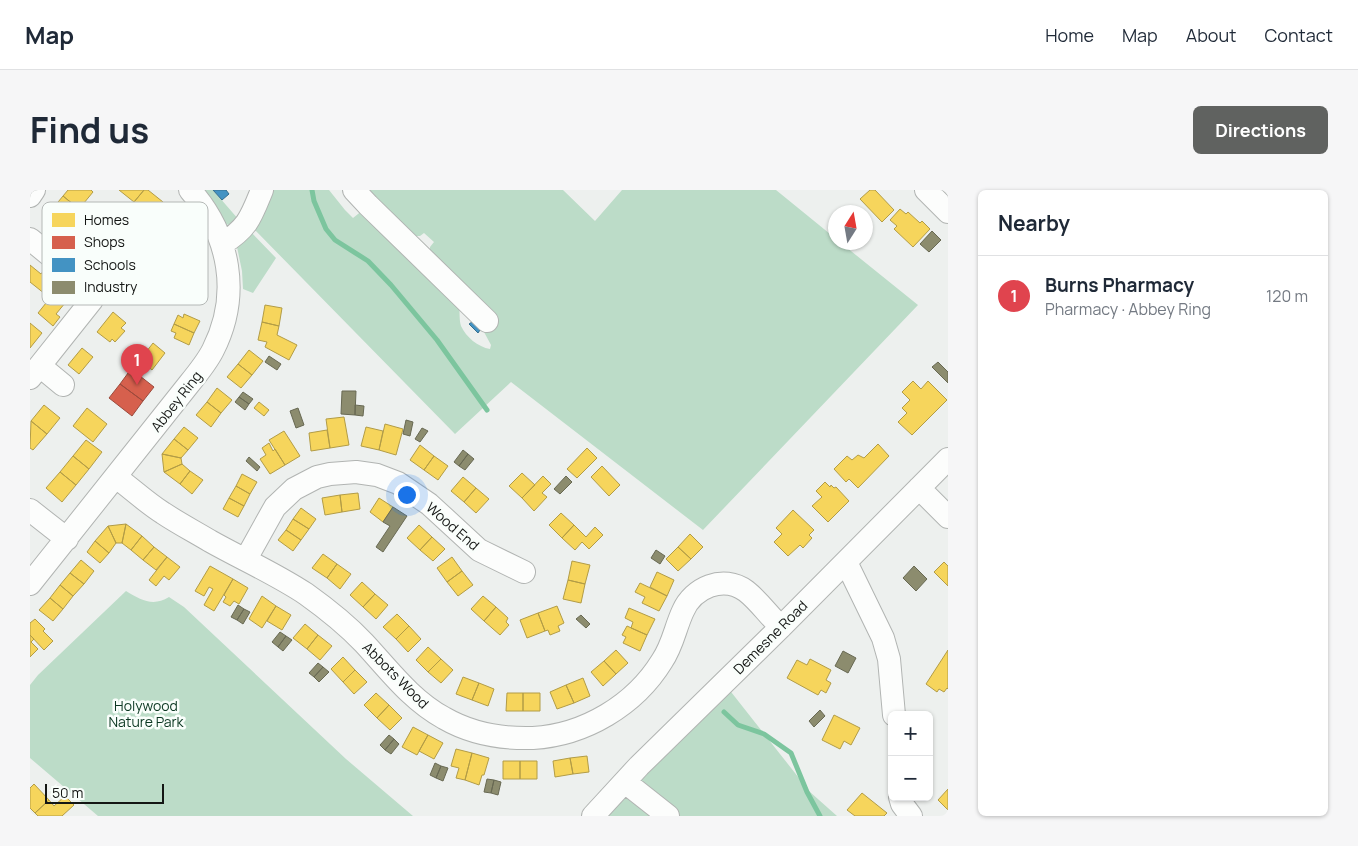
<!DOCTYPE html>
<meta charset="utf-8">
<style>
body{margin:0;font-family:Manrope,sans-serif;background:#f6f6f7;color:#1f2937}
.controls{position:absolute;right:15px;bottom:15px;display:grid;overflow:hidden;border-radius:8px;box-shadow:0 1px 4px #0004}
.controls button{width:45px;height:45px;display:grid;place-items:center;padding:0;border:0;border-bottom:1px solid #e0e1e3;background:#fff;color:#1f2937;font:25px sans-serif}
.compass{position:absolute;left:798px;top:15px;width:45px;height:45px;border-radius:50%;background:#fff;box-shadow:0 1px 4px #0004;rotate:11deg}
.scale{position:absolute;left:15px;bottom:12px;width:119px;box-sizing:border-box;padding-left:5px;border:2px solid #141614;border-top:0;font-size:14px;line-height:18px;white-space:nowrap;color:#141614;-webkit-text-stroke:4px #f9fefb;paint-order:stroke}
.you{position:absolute;left:376px;top:304px;width:18px;height:18px;margin:-12px;border:4px solid #fff;border-radius:50%;background:#1a73e8;box-shadow:0 0 0 8px #1a73e833}
.badge{display:grid;place-items:center;width:32px;height:32px;border-radius:50%;background:#606260;color:#fff;font-size:16px;font-weight:700}
.pin{position:absolute;translate:-50% -41px;filter:drop-shadow(0 1px 2px #0008)}
.pin::after{content:'';position:absolute;top:26px;width:18px;height:15px;background:inherit;clip-path:polygon(0 0,100% 0,50% 100%)}
.list{margin:0;padding:0;list-style:none}
h2{display:flex;justify-content:space-between;align-items:center;height:65px;margin:0;padding:0 20px;font-size:21px}
h2 small{font-size:16px;font-weight:400;color:#747a83}
.list li{display:grid;grid-template-columns:32px 1fr auto;gap:15px;align-items:center;box-sizing:border-box;height:80px;padding:0 20px;border-top:1px solid #e0e1e3}
.list b{display:block;font-size:19px;white-space:nowrap}
.list p{margin:0;font-size:16px;white-space:nowrap;color:#747a83}
.list em{font-size:16px;font-style:normal;color:#747a83}
.map{position:relative;flex:none;width:918px;height:626px;overflow:hidden;border-radius:8px}
header{display:flex;align-items:center;gap:30px;box-sizing:border-box;height:70px;padding:0 25px;background:#fff;border-bottom:1px solid #e0e1e3}
header strong{font-size:24px}
nav{display:flex;gap:28px;margin-inline-start:auto;font-size:18px}
.intro{display:flex;align-items:center;justify-content:space-between;box-sizing:border-box;height:120px;padding:0 30px}
h1{margin:0;font-size:35px}
.button{padding:12px 22px;border-radius:8px;background:#606260;color:#fff;font-size:18px;font-weight:700}
main{display:flex;gap:30px;padding:0 30px}
aside{flex:1;background:#fff;border-radius:8px;box-shadow:0 1px 4px #0004}
.map>svg:first-child{display:block}
</style>
<header>
<strong>Map</strong>
<nav><a>Home</a><a>Map</a><a>About</a><a>Contact</a></nav>
</header>
<div class="intro"><h1>Find us</h1><a class="button">Directions</a></div>
<main>
<div class="map">
<svg width="918" height="626" viewBox="0 0 918 626">
<rect width="100%" height="100%" fill="#edf0ee"/>
<path fill="#bcdcc8" d="M173,0H183L209,30L199,35L195,34Z
M241,0H299L315,20L323,28L333,20L429,115C430,121 429,130 431,136C436,147 448,157 460,159L461,155L454,142L468,126L459,121L400,60V57L404,52L394,43L390,46H385L335,0H533L565,31L592,0H746L805,48L806,52L811,53L888,115L673,340L481,192L425,244L223,38Z
M220,41L246,68L223,103L213,99L212,81L207,57Z
M96,401C111,410 123,417 139,407L154,417L316,569L383,626H68L0,568V495L8,485Z
M694,493L780,602L807,626H563Z"/>
<path fill="#f6d55c" stroke="#b29c46" d="M38,0H61L63,2L49,19L33,6Z
M89,0H114L104,12Z
M114,0H118L133,12L121,27L104,12Z
M840,0H845L864,20L852,32L830,9Z
M33,6L49,19L35,36L19,23Z
M870,19L876,24L878,22L890,33L892,31L900,39L883,57L864,39L867,36L860,30Z
M0,75L11,84L14,80L23,87L20,91L40,107L26,124L30,127L23,136L8,123L20,108L0,92Z
M235,115L252,118L249,136L232,132Z
M83,122L96,133L91,138L95,141L85,152L82,149L80,152L67,142Z
M154,124L170,131L164,143L144,134L148,125L153,128Z
M232,132L249,136L247,145L267,155L259,170L235,157L237,152L228,150Z
M0,133L12,143L0,158Z
M144,134L164,143L159,155L144,148L146,143L141,141Z
M123,153L135,163L122,180L110,170Z
M52,158L63,167L49,184L38,175Z
M219,160L233,171L222,185L208,174Z
M208,174L222,185L211,198L197,187Z
M883,191L891,199L898,191L917,210L882,245L868,232L877,223L872,218L880,210L872,202Z
M187,198L202,210L191,223L177,212Z
M177,212L191,223L181,237L166,225Z
M229,212L239,220L234,226L224,218Z
M14,215L30,228L17,244L1,231Z
M57,218L77,234L63,252L43,236Z
M314,227L319,255L300,258L296,229Z
M1,231L17,244L3,260L0,258Z
M355,234L373,239L366,265L349,260Z
M154,237L168,248L158,260L144,249Z
M336,237L353,241L349,260L331,256Z
M297,240L300,258L281,261L279,243Z
M254,241L270,266L255,275L239,250Z
M144,249L158,260L151,268L132,264Z
M56,250L72,262L59,279L43,266Z
M239,253L243,261L245,259L255,275L240,284L230,269L236,265L232,258Z
M848,254L859,266L828,298L819,289L816,292L804,279L817,266L822,270L828,265L834,268Z
M390,255L404,266L394,280L380,270Z
M557,258L567,268L547,288L537,279Z
M132,264L151,268L152,274L134,282Z
M43,266L59,279L46,295L30,282Z
M404,266L418,276L408,290L394,280Z
M152,274L160,281L150,294L134,282Z
M572,276L590,295L579,306L561,287Z
M160,281L173,290L162,304L150,294Z
M30,282L46,295L32,312L16,298Z
M492,283L505,295L492,308L479,296Z
M212,284L227,292L220,304L206,296Z
M513,286L521,294L512,303L517,307L504,321L492,308Z
M433,287L446,298L434,312L421,301Z
M795,292L800,297L801,295L804,298L806,297L819,311L798,332L782,316L792,307L786,301Z
M206,296L220,304L214,316L199,308Z
M446,298L459,309L446,323L434,312Z
M328,303L330,319L312,322L310,305Z
M310,305L312,322L295,325L292,308Z
M199,308L214,316L208,327L193,319Z
M349,308L363,317L353,332L340,322Z
M271,318L286,329L279,339L263,329Z
M763,320L784,340L779,345L782,348L773,358L770,355L758,366L744,352L752,344L746,338Z
M531,323L544,335L532,348L519,335Z
M263,329L279,339L271,350L256,340Z
M96,334L92,353H86L78,336Z
M96,334L112,346L101,360L92,353Z
M389,335L402,347L390,360L377,348Z
M544,335L556,347L565,337L573,345L559,359L552,352L545,360L532,348Z
M78,336L86,353L79,363L65,351Z
M256,340L271,350L263,361L248,350Z
M660,344L673,357L661,369L648,357Z
M112,346L124,357L113,370L101,360Z
M402,347L415,359L403,371L390,360Z
M65,351L79,363L70,373L57,362Z
M124,357L137,367L126,380L113,370Z
M648,357L661,369L648,381L636,369Z
M293,364L307,374L297,388L282,378Z
M137,367L150,377L139,390L134,386L126,396L119,390Z
M422,367L432,381L417,392L407,378Z
M51,370L64,381L54,394L40,383Z
M542,371L560,375L555,394L538,390Z
M914,372L918,376V396L904,382Z
M307,374L321,384L310,399L297,388Z
M180,376L203,389L184,421L174,415L183,399L179,397L174,406L165,401Z
M432,381L443,395L428,406L417,392Z
M627,382L644,390L637,406L620,397Z
M40,383L54,394L43,406L30,395Z
M203,389L218,398L209,414L204,411L200,416L193,412L196,407L194,405Z
M538,390L555,394L551,413L533,409Z
M332,392L345,404L333,417L320,405Z
M610,393L637,406L629,421L612,413L615,407L605,402Z
M30,395L43,406L33,419L20,408Z
M345,404L358,415L346,429L333,417Z
M232,406L246,416L232,438L219,429Z
M453,406L466,417L454,431L441,419Z
M20,408L33,419L23,431L9,420Z
M246,416L261,425L252,440L237,431Z
M527,416L534,433L528,436L530,441L520,445L518,440L515,441L508,423Z
M466,417L478,428L476,432L479,435L470,445L454,431Z
M599,418L625,429L617,445L601,438L603,432L595,428Z
M508,423L515,441L497,448L490,430Z
M367,424L379,436L366,449L353,437Z
M5,429L15,439L13,441L23,451L14,460L0,445V433Z
M275,434L288,445L277,459L263,448Z
M379,436L391,449L378,462L366,449Z
M597,436L617,445L610,461L593,453L596,447L592,445Z
M0,445L4,449L1,452L8,459L0,467Z
M288,445L302,456L290,470L277,459Z
M398,457L411,469L398,482L386,470Z
M586,460L598,473L586,484L574,471Z
M918,460V499L917,498L914,502L909,499L907,502L896,494Z
M313,467L325,480L313,492L301,479Z
M411,469L423,480L411,493L398,482Z
M780,469L801,480L796,490L801,493L796,503L791,500L788,505L757,488L767,470L777,475Z
M574,471L586,484L573,496L561,482Z
M325,480L337,492L324,504L313,492Z
M433,487L449,493L442,510L426,504Z
M553,488L560,506L544,513L536,495Z
M449,493L464,499L458,516L442,510Z
M536,495L544,513L527,519L520,502Z
M346,503L359,515L347,528L334,515Z
M477,503H493V521H476Z
M493,503H510V521H493Z
M359,515L372,528L360,540L347,528Z
M804,525L830,538L821,555L814,551L810,559L792,550Z
M383,537L398,545L387,565L372,557Z
M398,545L413,553L404,569L389,561Z
M426,559L442,563L435,590L426,588L429,578L421,576Z
M442,563L459,568L454,585H452L449,595L435,590Z
M557,566L559,582L543,584L540,568Z
M540,568L543,584L525,587L523,571Z
M473,571H490V589H473Z
M490,571H507V589H490Z
M4,594L19,610L5,623L0,618V598Z
M918,599V620L908,610Z
M832,603L857,623L854,626H825L817,620Z
M35,606L44,615L32,626H8L5,623L19,610L24,616Z"/>
<path fill="#d6604d" stroke="#9c4a3c" d="M101,179L124,197L113,211L90,194Z
M90,194L113,211L102,226L79,208Z"/>
<path fill="#4393c3" stroke="#356e8e" d="M183,0H196L199,4L192,10Z
M442,132L450,140L448,143L439,134Z"/>
<path fill="#8c8c6e" stroke="#686953" d="M902,41L911,50L899,62L890,54Z
M239,166L251,174L247,180L235,172Z
M908,172L918,182V193L902,177Z
M312,201H326L325,225L311,224Z
M213,202L223,209L219,214L209,207Z
M209,207L219,214L215,220L205,212Z
M325,215L334,216L333,226L325,225Z
M268,218L274,235L266,238L260,221Z
M376,230L383,232L380,246L373,244Z
M392,238L398,241L390,252L385,249Z
M433,260L438,264L429,276L424,272Z
M438,264L444,269L435,280L429,276Z
M219,267L230,277L227,281L216,271Z
M536,286L542,292L530,304L524,299Z
M363,317L377,326L353,362L346,357L360,336L353,332Z
M626,360L635,366L630,374L621,368Z
M884,376L897,389L886,401L873,388Z
M208,415L214,419L207,430L201,427Z
M214,419L220,422L213,434L207,430Z
M551,425L560,434L556,438L546,429Z
M250,442L256,446L248,457L242,452Z
M256,446L262,450L253,461L248,457Z
M813,461L826,468L818,483L805,476Z
M288,473L293,477L284,487L279,483Z
M293,477L299,482L289,492L284,487Z
M790,520L795,526L784,537L779,531Z
M359,545L364,549L355,560L350,555Z
M364,549L369,554L361,564L355,560Z
M405,573L411,576L406,588L400,585Z
M411,576L418,578L413,591L406,588Z
M457,589L464,590L461,603L454,602Z
M464,590L471,592L468,605L461,603Z"/>
<g fill="none" stroke-linecap="round" stroke-linejoin="round">
<path stroke="#7cc59e" stroke-width="5" d="M282,0L284,11L296,39L305,50L338,71L361,95L407,150L457,220
M694,522L708,535L734,544L761,563L777,602L790,626"/>
<defs>
<path id="minor" d="M324,0L338,15L457,131
M896,0L918,22
M0,6L4,0
M0,49L61,99L62,110L0,188
M192,54C218,38 221,27 232,0
M10,176L33,195
M86,287C102,299 117,313 133,323C148,333 165,342 180,351C212,369 246,384 276,404C297,419 317,435 334,453C359,480 381,510 414,528C440,543 472,549 503,548C555,545 605,515 632,471C643,455 645,438 653,421C663,398 693,384 716,401C729,411 739,426 751,437
M889,298L918,327
M0,320L37,349
M216,369L245,317L264,299L287,287L300,284L326,282L347,285L368,293L399,314L449,360L494,382
M816,372L853,448L859,469L864,525
M0,394L159,194C168,183 177,172 183,160C211,105 200,45 160,0
M595,592L638,626
M870,607L872,614L881,626
M563,626L609,576L751,437L918,269"/>
</defs>
<use href="#minor" stroke="#b1b4b2" stroke-width="24"/>
<use href="#minor" stroke="#fcfdfc" stroke-width="22"/>
</g>
<g text-anchor="middle" dominant-baseline="central" stroke-width="5" stroke-linejoin="round" paint-order="stroke">
<g font-size="14" fill="#141614" stroke="#f9fefb">
<text transform="translate(146 211) rotate(-52)">Abbey Ring</text>
<text transform="translate(423 336) rotate(41)">Wood End</text>
<text transform="translate(740 447) rotate(-45)">Demesne Road</text>
<text transform="translate(366 485) rotate(45)">Abbots Wood</text>
</g>
<g font-size="14" fill="#0a3721" stroke="#f9fefb">
<text x="116" y="515">Holywood<tspan x="116" dy="16">Nature Park</tspan></text>
</g>
</g>
<rect x="12" y="12" width="166" height="103" rx="8" fill="#f9fefb" stroke="#b4b8b6" stroke-width="1"/>
<rect x="22" y="23" width="23" height="14" fill="#f6d55c"/>
<rect x="22" y="46" width="23" height="13" fill="#d6604d"/>
<rect x="22" y="68" width="23" height="14" fill="#4393c3"/>
<rect x="22" y="91" width="23" height="13" fill="#8c8c6e"/>
<g font-size="14" fill="#141614">
<text x="54" y="35">Homes</text>
<text x="54" y="57">Shops</text>
<text x="54" y="80">Schools</text>
<text x="54" y="102">Industry</text>
</g>
</svg>
<div class="controls">
<button>+</button>
<button>−</button>
</div>
<svg class="compass" viewBox="-18 -18 36 36"><path d="M0-13l5 13h-10z" fill="#e53935"/><path d="M0 13l5-13h-10z" fill="#747a83"/></svg>
<div class="scale">50 m</div>
<div class="you"></div>
<div class="pin badge" style="left:107px;top:195px;background:#e0444e">1</div>
</div>
<aside>
<h2>Nearby<small></small></h2>
<ul class="list">
<li><span class="badge" style="background:#e0444e">1</span><div><b>Burns Pharmacy</b><p>Pharmacy · Abbey Ring</p></div><em>120 m</em></li>
</ul>
</aside>
</main>
